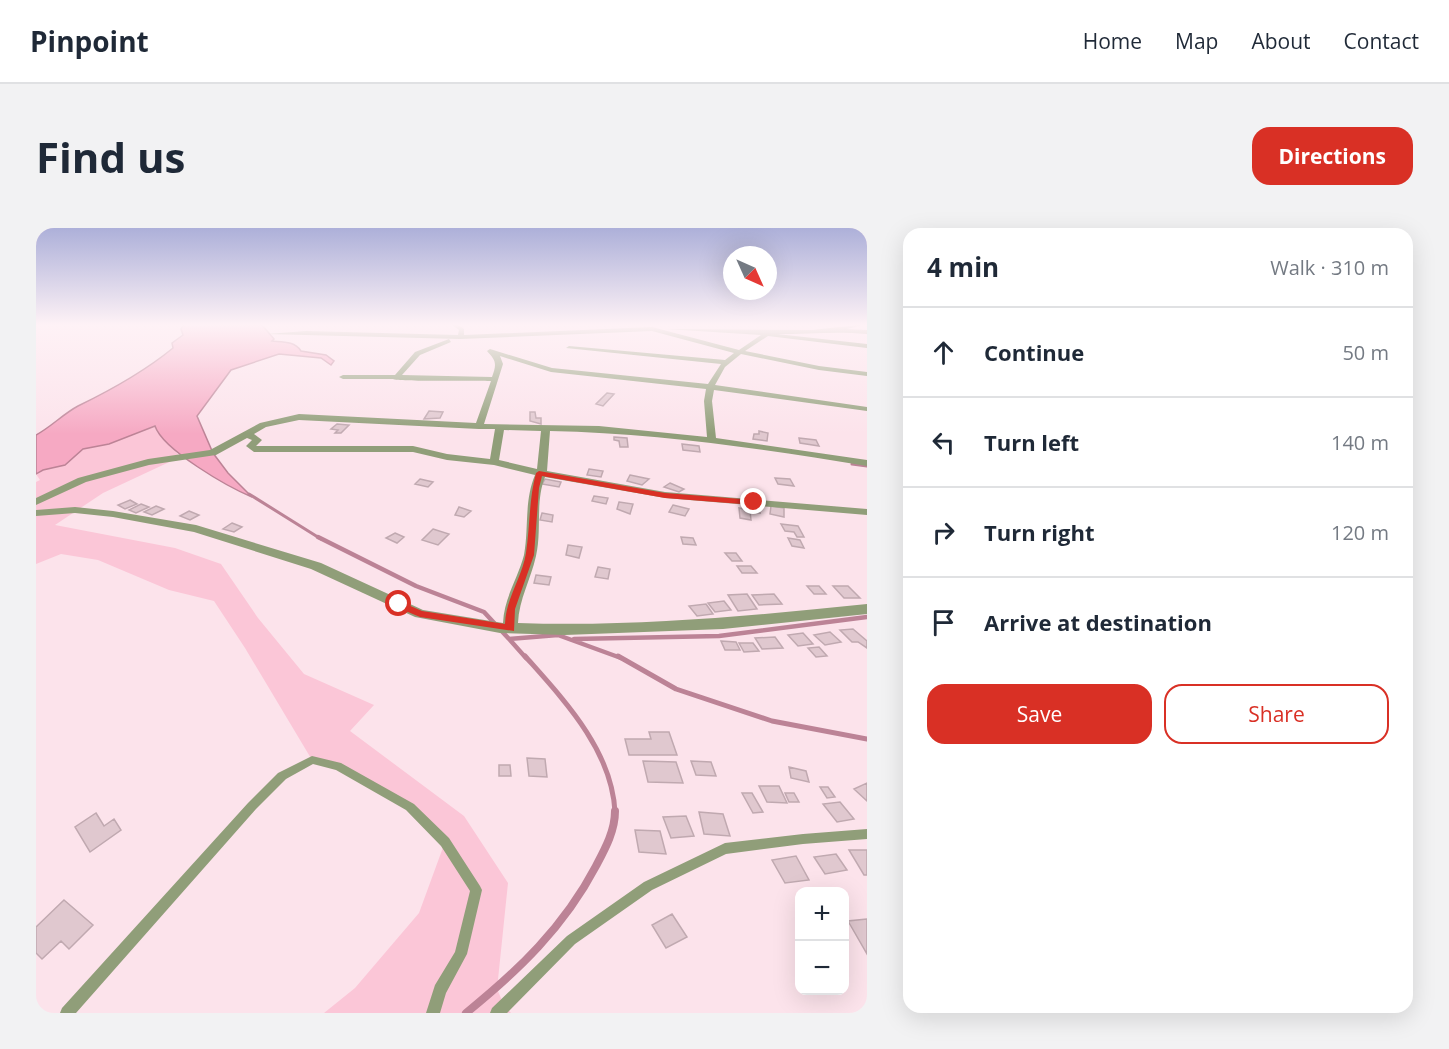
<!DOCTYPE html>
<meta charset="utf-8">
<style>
body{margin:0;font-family:"Open Sans",sans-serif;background:#f2f2f3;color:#1f2937}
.controls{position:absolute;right:18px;bottom:18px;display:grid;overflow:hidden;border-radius:12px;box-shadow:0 6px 24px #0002}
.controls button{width:54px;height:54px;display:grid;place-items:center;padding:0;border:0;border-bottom:2px solid #e0e1e3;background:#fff;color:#1f2937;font:30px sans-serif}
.compass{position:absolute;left:687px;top:18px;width:54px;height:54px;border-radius:50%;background:#fff;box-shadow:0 6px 24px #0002;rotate:135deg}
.stop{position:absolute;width:18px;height:18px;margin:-14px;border:4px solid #d93025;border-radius:50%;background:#fff}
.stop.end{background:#d93025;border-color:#fff;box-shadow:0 2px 6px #0008}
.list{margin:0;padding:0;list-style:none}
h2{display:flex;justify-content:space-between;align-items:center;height:78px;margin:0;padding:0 24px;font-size:26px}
h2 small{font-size:20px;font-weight:400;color:#747a83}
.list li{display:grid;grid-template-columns:39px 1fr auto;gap:18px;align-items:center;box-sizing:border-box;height:90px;padding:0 24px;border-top:2px solid #e0e1e3}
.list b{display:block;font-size:22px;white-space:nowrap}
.list em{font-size:20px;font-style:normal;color:#747a83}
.actions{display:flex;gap:12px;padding:18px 24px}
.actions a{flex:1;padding:14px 0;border:2px solid #d93025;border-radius:18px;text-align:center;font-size:21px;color:#d93025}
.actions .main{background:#d93025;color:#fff}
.icon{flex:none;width:33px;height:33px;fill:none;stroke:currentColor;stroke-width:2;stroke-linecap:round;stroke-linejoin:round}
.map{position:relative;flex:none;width:831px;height:785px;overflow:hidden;border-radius:18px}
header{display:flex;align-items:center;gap:36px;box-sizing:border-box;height:84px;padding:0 30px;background:#fff;border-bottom:2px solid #e0e1e3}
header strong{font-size:28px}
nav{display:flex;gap:33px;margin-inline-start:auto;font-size:21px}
.intro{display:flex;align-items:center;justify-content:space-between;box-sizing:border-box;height:144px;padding:0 36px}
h1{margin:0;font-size:42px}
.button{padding:15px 27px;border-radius:18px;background:#d93025;color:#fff;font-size:21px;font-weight:700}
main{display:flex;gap:36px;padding:0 36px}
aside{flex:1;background:#fff;border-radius:18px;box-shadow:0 6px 24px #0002}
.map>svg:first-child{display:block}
</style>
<header>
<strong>Pinpoint</strong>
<nav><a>Home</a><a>Map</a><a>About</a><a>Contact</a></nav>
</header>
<div class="intro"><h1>Find us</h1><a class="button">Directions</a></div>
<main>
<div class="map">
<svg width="831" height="785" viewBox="0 0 831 785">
<rect width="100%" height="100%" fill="#fce3eb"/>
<path fill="#fbc6d7" d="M119,198L144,229L67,265L19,297L139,320L185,336L222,390L268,446L338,477L314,503L428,588L472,655L461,761L468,777L475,785H288L319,760L383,685L409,614L374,579L338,557L276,532L209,420L178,373L133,362L62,332L25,326L0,336V254L4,252L0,246L7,242L29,237L46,221L73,216Z"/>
<path fill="#f6a9c3" stroke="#bc8396" stroke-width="1.5" d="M148,96L226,97L238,111L236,113C246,114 259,113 265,123L290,127L298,133L295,137L285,130L243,126L195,142L161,188L177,225L192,245L216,269C192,259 127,222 119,198L73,216L47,221L29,237L7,242L0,246V207C15,199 27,186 42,178C75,162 109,143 137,120L136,115L147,107L145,101Z"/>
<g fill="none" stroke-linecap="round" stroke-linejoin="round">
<path stroke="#bc8396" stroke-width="3" d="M816,236L831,238
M213,266L285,311"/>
<path stroke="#bc8396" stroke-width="4.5" d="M282,309L380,358L448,384L473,411L522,407L585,430
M538,411L683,408L831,389
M474,412L490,430"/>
<path stroke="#bc8396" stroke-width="5" d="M489,428C528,472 576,522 579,584
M582,428L640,461L736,493L831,511"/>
<path stroke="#bc8396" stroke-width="8" d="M430,785C482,743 528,699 560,638C569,621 579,603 579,583"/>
</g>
<path fill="#e0c8cf" stroke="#c0a9b0" stroke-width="1.5" d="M571,165L578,166L567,178L560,176Z
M393,183L407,184L404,190L388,191Z
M494,184H499L500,190H505V196L494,193Z
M301,196L313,197L305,205H299L302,202L295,201Z
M723,203L732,205L731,213L717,211L718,206H723Z
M578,209L591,210L592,219H584L583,213L578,212Z
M763,210L780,212L783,218L764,215Z
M646,216L663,218L664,224L647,222Z
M553,241L567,243L565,249L551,247Z
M594,247L613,251L606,257L591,253Z
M739,250L754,251L758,258L742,256Z
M384,251L397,254L392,259L379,256Z
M509,251L525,254L523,259L506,256Z
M634,255L648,261L643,264L628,259Z
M558,268L572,270L570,276L556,273Z
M94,272L101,276L89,281L82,277Z
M583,274L597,276L594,286L581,281Z
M105,276L113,279L100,285L93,282Z
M637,277L653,281L649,288L633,284Z
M120,278L128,281L116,287L108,284Z
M713,278L723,280L724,285L714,283L715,292L704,290L703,280L714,282Z
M735,278L748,280V289L734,286Z
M423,279L435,283L428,289L419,287Z
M153,283L163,287L154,292L144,288Z
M506,285L517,287L516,294L504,292Z
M196,295L206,299L198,304L187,301Z
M745,296L762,298L768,309H761L758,304L749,303Z
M397,301L413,306L402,317L386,312Z
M359,305L368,309L361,315L350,310Z
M645,309L657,310L660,317L647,316Z
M752,310L764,312L768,320L756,318Z
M532,317L546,319L543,330L530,327Z
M689,325H700L706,333H696Z
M701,338H715L721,345H706Z
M562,339L574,341L572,351L559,349Z
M500,347L515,349L513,357L498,355Z
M771,358H783L790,366H778Z
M797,358H812L824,370H808Z
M711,366L721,381L702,383L692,367Z
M738,366L746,376L723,377L716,367Z
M688,373L695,382L679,384L672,375Z
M670,376L677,386L661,388L653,378Z
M817,401L831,413V420L822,414H816L804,402Z
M794,404L805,414L789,417L778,407Z
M767,405L777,416L762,418L752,407Z
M739,409L747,420L726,421L719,410Z
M685,413L700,414L704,422H689Z
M703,415H717L723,423L708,424Z
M783,419L791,428L780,429L772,420Z
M613,504H633L641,527H593L589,511H615Z
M491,530L509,531L511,549L493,548Z
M607,533L640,534L647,555L612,554Z
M655,533L675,534L680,548L660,547Z
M463,537H474L475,548H463Z
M753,539L770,543L773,554L755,550Z
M831,555V573L818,561Z
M723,558H743L751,575L731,574Z
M784,559H792L799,569L791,570Z
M706,565H716L727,584L717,585Z
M749,565H758L763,574H753Z
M804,574L818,591L801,594L787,576Z
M663,584L687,586L694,608L668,606Z
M60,585L68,598L78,591L85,602L54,624L39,599Z
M650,588L658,608L635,610L627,589Z
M599,602L624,603L630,626L603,624Z
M813,622H831V647H828Z
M800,626L811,642L789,646L778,629Z
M760,628L773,652L749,655L736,632Z
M28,672L57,697L33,721L25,713L6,731L0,725V699Z
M636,686L651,709L630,720L616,697Z
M831,691V726L812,693Z"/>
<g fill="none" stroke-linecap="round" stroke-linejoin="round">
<path fill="#909e79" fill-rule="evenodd" d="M276,528L305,535L378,576L413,610L444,658L446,662L431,726L410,765L404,785H390L399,757L419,724L434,663L405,618L370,582L300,542L277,536L250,551L220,581L40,785H24L26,780L212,575L242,545Z
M831,601V611L767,616L690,626L616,662L539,716L471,785H454L456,780L531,708L608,654L689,615L767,606Z"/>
<path fill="#909e79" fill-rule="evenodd" d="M415,96H421L428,101V107L616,99L703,122L725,107L630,101L776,102L831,96L811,101L831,102V106C801,103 772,106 741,106L831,116V120L732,108L709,123L783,138L831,144V148L783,142L705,126L689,139L679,157L831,179V183L678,162L676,173L680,210L831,232V238C726,221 621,205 514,203L511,243L629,264L831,281V287L629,270L509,249C499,274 506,302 500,328C495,351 483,371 482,395C599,399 715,388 831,376V386L687,401L529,407L464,405L379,389L275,341L158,304L77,289L39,285L0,288V282L39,279L77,283L160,297L285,335L387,382L467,395C468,370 482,350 488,327C493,300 488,273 499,247L458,237L411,232L377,224H218L210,218L216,212L211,210L180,227L113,237L50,254L0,277V270L42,250L112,231L174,222L224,195L263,186L440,195L455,153C439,152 362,154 357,151H307L303,149L307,147H359L379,124L413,111L415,114L384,127L366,147L456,149C461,135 460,133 451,123L454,121L516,140L672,156L685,136L530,120L533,118L689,132L698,125L616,103L424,111L231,106L270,103L422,107L423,102ZM464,128L515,144L670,161L668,173L671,209L563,198L448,196L467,136ZM263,192L443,201H459L454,231L411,226L377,218H220L226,212L218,206L230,199ZM468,202L505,203L501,241L463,232Z"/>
</g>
<linearGradient id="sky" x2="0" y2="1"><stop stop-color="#adb0d9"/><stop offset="0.47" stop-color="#fef2f6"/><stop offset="1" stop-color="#fef2f6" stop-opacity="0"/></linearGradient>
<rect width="831" height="206" fill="url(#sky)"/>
<path fill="#d93025" d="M503,243L629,265L718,272L721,274L718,277L629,270L506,248L503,260L498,327L479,381L478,403L384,389L360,379V374L363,373L386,383L469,396C470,370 486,350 490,325C494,298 493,271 500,245Z"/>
</svg>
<div class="controls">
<button>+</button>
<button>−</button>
</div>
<svg class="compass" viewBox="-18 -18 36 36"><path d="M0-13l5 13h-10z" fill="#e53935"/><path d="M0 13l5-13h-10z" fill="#747a83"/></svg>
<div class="stop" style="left:363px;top:376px"></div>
<div class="stop end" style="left:718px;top:274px"></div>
</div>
<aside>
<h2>4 min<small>Walk · 310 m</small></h2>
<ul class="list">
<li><svg class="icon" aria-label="ahead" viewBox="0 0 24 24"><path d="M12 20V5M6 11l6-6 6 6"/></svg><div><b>Continue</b></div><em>50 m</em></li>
<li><svg class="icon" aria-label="left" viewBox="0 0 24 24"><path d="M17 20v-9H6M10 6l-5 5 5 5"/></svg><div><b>Turn left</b></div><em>140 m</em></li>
<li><svg class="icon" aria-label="right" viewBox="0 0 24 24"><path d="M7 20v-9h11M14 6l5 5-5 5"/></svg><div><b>Turn right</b></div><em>120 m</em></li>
<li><svg class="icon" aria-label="arrive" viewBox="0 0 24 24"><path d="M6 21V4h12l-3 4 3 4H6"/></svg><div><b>Arrive at destination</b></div></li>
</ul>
<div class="actions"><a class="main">Save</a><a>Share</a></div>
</aside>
</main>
